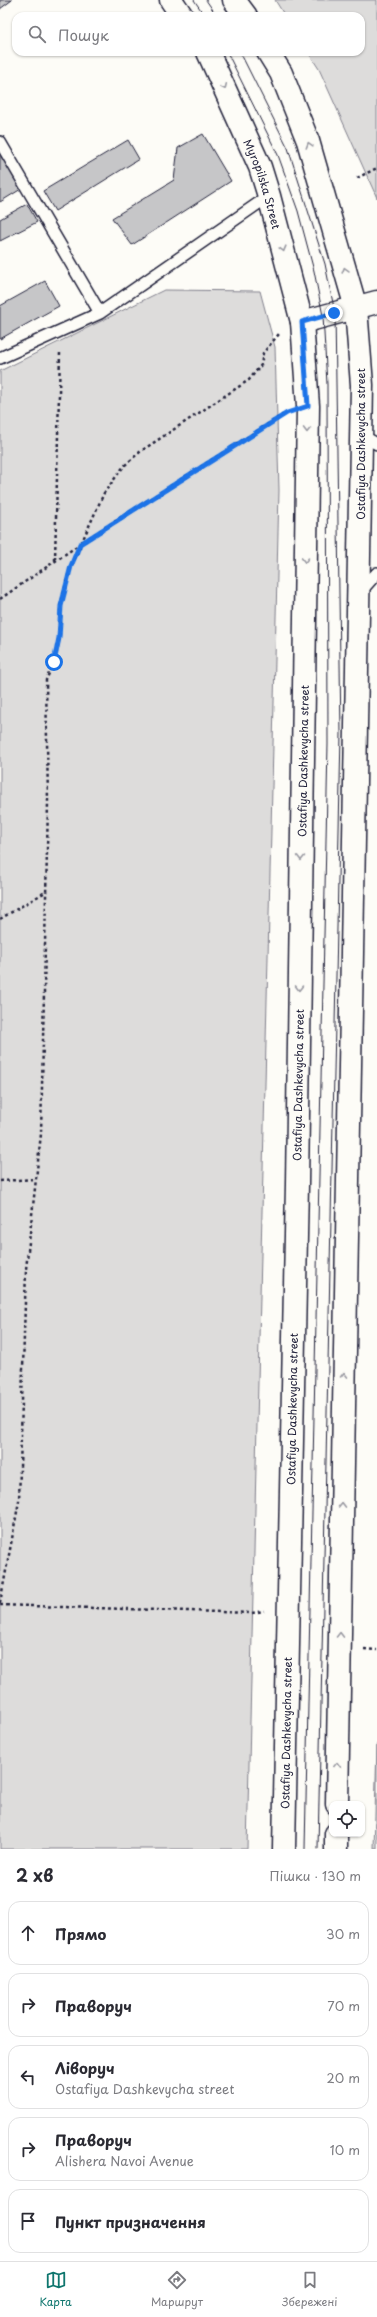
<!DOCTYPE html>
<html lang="uk">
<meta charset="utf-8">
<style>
body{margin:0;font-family:"Playpen Sans",sans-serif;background:#f7f7f7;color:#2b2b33}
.controls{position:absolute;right:12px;bottom:12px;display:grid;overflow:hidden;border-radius:8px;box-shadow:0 1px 3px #0004}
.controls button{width:36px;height:36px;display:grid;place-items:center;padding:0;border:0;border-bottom:1px solid #e1e1e2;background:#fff;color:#2b2b33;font:20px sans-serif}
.stop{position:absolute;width:12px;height:12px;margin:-9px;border:3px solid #1a73e8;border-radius:50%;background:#fff}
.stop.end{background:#1a73e8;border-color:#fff;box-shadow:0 1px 4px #0008}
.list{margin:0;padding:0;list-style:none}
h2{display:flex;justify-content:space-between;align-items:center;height:52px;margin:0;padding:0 16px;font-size:17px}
h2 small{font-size:13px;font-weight:400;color:#7c7c81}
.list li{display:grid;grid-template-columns:26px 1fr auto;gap:12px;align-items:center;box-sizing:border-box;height:64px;margin:0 8px 8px;padding:0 8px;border:1px solid #e1e1e2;border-radius:12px}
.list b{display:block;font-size:15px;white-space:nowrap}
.list p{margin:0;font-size:13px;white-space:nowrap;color:#7c7c81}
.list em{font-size:13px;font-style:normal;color:#7c7c81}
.icon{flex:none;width:22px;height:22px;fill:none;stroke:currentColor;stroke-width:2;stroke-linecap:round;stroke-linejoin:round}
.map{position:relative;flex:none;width:377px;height:1849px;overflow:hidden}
.search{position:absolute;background:#fff;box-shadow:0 1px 3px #0004;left:12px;right:12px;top:12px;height:44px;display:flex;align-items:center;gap:10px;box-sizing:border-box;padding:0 14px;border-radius:12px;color:#7c7c81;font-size:15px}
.sheet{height:412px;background:#fff}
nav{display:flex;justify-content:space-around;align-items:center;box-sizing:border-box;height:56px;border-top:1px solid #e1e1e2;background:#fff;font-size:11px;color:#7c7c81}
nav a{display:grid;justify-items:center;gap:2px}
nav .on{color:#0f766e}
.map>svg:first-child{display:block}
</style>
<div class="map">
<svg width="377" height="1849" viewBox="0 0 377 1849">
<rect width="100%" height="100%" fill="#fdfcf7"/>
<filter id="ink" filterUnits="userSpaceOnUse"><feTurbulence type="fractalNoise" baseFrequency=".025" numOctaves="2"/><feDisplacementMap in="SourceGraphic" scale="8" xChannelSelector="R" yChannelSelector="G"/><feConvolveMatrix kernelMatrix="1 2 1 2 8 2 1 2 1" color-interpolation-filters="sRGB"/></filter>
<g filter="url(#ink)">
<path fill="#dddcdb" stroke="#807f8b" d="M275,0H377V198L319,69L308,52H361V16H285Z
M164,290L260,291L275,347L279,490L247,1849H0V371Z
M377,1744V1849H374Z"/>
<path fill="#c6c6c8" stroke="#22223b" d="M0,0H12L0,9Z
M203,134L231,181L132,245L112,218L174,180L178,148Z
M128,140L139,159L55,211L43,191Z
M0,154L21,189L0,202Z
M27,204L37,222L0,241V219Z
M45,281L59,306L0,339V306Z"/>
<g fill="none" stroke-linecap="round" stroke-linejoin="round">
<defs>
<path id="service" d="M0,142L100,313
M0,358L100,313L269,196
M361,435L377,444
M360,592L377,573"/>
<g id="tertiary">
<path d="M171,0L182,16"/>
<path d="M234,0L246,16"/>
<path id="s1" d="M208,52L260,167L269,196L302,322L308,406L297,1184L284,1849"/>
<path d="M268,52L281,73L308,141L356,308L362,385L337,1804"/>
<path d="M302,322L377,302"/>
<path d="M336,1849V1834"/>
</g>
</defs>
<use href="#service" stroke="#22223b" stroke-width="14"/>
<use href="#tertiary" stroke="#22223b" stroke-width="25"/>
<path stroke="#22223b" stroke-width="2.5" stroke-dasharray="3 3" stroke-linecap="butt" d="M357,178L377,168
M55,560L60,352
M0,599L80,544L283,415
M0,919L47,891
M0,1181L36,1179
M0,1603L19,1501L26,1269L41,1134L48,802L46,680L54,662L59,638L61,605L71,566L104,493L124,466L141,451L249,380L261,365L263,353L279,334
M0,1605L252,1613L264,1611
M364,1649L377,1650"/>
<use href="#service" stroke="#fdfcf7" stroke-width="11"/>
<use href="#tertiary" stroke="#fdfcf7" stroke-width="22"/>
<path stroke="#22223b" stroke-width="1" d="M194,0L205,16
M206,0L217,16
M227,52L278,155L298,211L314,271L323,316L327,384L328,744L305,1849
M240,52L288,148L325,264L335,313L341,734L318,1849"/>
</g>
<defs><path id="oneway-chevron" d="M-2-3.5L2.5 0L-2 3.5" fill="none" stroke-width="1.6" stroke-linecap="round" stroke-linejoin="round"/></defs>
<g stroke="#9a9aa2">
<use href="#oneway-chevron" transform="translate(224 87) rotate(65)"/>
<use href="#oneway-chevron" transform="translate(309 145) rotate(-107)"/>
<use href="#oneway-chevron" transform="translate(283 249) rotate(75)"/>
<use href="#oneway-chevron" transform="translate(345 270) rotate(-106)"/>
<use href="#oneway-chevron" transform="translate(307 430) rotate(91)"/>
<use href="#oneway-chevron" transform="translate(305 560) rotate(91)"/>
<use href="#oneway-chevron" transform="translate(301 858) rotate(91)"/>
<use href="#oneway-chevron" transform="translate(299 988) rotate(91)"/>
<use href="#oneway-chevron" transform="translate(344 1375) rotate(-89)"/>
<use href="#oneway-chevron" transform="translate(342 1505) rotate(-89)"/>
<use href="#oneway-chevron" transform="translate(340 1635) rotate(-89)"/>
<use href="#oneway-chevron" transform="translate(337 1765) rotate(-89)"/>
</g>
</g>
<g fill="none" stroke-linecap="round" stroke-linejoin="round" filter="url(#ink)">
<path stroke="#1a73e8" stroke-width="5" d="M54,662L59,638L61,606L71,566L80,544L287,413L308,406L302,322L334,313"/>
</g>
<g text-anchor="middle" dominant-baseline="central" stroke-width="3.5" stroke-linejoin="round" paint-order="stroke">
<g font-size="11" fill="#22223b" stroke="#fdfcf7">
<text stroke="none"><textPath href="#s1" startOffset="143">Myropilska Street</textPath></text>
<text transform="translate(360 444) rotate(-90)">Ostafiya Dashkevycha street</text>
<text transform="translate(303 761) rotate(-89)">Ostafiya Dashkevycha street</text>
<text transform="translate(298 1085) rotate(-89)">Ostafiya Dashkevycha street</text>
<text transform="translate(292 1409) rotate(-89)">Ostafiya Dashkevycha street</text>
<text transform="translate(286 1733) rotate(-89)">Ostafiya Dashkevycha street</text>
</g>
</g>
</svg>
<div class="controls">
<button><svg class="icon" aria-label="locate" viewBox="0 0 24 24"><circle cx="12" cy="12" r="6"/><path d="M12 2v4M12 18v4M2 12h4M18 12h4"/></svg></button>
</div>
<div class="stop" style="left:54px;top:662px"></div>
<div class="stop end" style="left:334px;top:313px"></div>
<div class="search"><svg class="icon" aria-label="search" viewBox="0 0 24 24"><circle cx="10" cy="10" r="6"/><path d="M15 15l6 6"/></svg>Пошук</div>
</div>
<section class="sheet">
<h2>2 хв<small>Пішки · 130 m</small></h2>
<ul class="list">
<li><svg class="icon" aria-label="ahead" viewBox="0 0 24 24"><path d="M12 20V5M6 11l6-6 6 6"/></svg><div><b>Прямо</b></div><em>30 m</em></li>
<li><svg class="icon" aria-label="right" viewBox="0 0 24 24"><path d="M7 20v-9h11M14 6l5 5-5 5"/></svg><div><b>Праворуч</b></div><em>70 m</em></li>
<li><svg class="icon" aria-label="left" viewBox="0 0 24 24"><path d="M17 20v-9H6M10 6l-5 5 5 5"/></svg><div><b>Ліворуч</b><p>Ostafiya Dashkevycha street</p></div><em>20 m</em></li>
<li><svg class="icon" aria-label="right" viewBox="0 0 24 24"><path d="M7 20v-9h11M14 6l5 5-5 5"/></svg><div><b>Праворуч</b><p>Alishera Navoi Avenue</p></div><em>10 m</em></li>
<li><svg class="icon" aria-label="arrive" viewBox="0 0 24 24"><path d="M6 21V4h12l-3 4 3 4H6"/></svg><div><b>Пункт призначення</b></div></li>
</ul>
</section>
<nav>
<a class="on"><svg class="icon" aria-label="map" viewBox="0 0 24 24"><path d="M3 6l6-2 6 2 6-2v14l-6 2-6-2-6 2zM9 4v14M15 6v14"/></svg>Карта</a>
<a><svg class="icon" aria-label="directions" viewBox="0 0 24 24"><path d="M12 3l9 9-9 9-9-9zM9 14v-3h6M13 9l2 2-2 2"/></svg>Маршрут</a>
<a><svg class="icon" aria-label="saved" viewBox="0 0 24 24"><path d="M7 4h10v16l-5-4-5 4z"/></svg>Збережені</a>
</nav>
